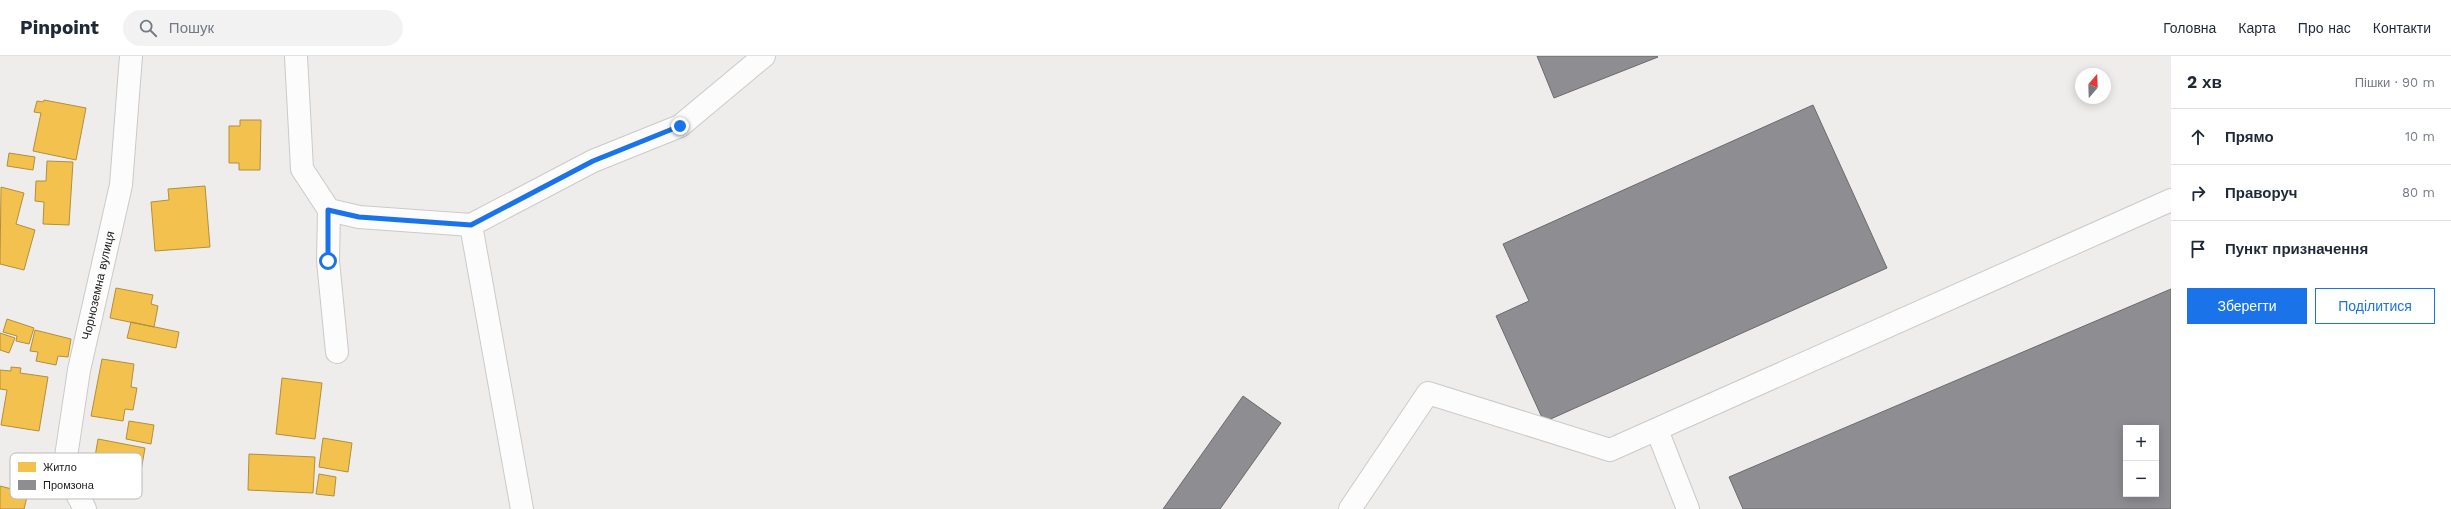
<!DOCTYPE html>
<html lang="uk">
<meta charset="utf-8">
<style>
body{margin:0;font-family:"Work Sans",sans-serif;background:#f2f2f3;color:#1f2937}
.controls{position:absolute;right:12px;bottom:12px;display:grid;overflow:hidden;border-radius:0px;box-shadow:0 2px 10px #0003}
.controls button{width:36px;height:36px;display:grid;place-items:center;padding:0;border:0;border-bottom:1px solid #e0e1e3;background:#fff;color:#1f2937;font:20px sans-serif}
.compass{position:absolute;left:2075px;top:12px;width:36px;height:36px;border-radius:50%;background:#fff;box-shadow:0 2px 10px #0003;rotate:19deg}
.stop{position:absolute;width:12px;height:12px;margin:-9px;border:3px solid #1a73e8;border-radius:50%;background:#fff}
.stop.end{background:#1a73e8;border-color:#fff;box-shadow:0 1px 4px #0008}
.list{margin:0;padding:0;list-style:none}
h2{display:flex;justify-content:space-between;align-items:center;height:52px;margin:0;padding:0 16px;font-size:17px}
h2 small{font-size:13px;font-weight:400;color:#747a83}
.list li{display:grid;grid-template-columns:26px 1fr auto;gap:12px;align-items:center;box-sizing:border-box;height:56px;padding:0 16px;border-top:1px solid #e0e1e3}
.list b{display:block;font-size:15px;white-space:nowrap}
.list em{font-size:13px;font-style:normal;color:#747a83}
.actions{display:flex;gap:8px;padding:12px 16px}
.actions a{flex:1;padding:9px 0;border:1px solid #1a73e8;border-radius:0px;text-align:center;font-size:14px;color:#1a73e8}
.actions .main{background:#1a73e8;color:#fff}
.icon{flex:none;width:22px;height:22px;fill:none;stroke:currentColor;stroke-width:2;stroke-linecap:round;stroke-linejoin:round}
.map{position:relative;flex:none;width:2171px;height:453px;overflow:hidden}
header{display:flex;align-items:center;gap:24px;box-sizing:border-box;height:56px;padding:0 20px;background:#fff;border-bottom:1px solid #e0e1e3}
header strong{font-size:19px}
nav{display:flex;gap:22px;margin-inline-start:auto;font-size:14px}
.search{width:280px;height:36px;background:#f2f2f3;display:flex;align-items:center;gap:10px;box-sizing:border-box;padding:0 14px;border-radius:22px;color:#747a83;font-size:15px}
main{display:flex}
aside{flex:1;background:#fff}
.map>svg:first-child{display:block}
</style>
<header>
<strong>Pinpoint</strong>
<div class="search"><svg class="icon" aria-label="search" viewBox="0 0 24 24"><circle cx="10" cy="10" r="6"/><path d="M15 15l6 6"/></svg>Пошук</div>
<nav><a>Головна</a><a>Карта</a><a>Про нас</a><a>Контакти</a></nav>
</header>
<main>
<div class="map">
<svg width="2171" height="453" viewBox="0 0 2171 453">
<rect width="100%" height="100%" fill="#efedeb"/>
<path fill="#f2c14e" stroke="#b28f3e" d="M44,44L86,52L76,104L33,95L41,57L34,56L37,45L43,46Z
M240,64H261L260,114H239V107H229V70H240Z
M9,97L35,101L33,114L7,110Z
M47,105L73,106L69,169L43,168L44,146L35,145L36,125H46Z
M205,130L210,191L155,195L151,146L169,144L168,133Z
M1,131L24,137L16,168L35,174L24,214L0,208Z
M116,232L153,239L151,248L158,250L154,271L110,262Z
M7,263L34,272L29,288L16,285L17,280L3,276Z
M131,266L179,276L176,292L127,282Z
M35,274L71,283L68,301L58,300L56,309L36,305L38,296L30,295Z
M0,277L15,282L9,297L0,294Z
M102,303L134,308L131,331L137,332L133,354L125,353L123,365L91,360Z
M11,311L21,312L20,317L48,321L39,375L1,369L7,334L0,333V314L11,315Z
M282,322L322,327L315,383L276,378Z
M129,365L154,369L151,388L126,383Z
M323,382L352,387L348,416L319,411Z
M98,383L145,392L138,432L91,424Z
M249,398L315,401L313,437L248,434Z
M319,418L336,421L334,440L316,438Z
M0,430L28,437L24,453H0Z"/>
<path fill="#8d8d92" stroke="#6b6b6e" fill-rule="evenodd" d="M1537,0H1657L1658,1L1554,42Z
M1813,49L1887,212L1544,366L1496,260L1529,245L1503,188Z
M2171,233V453H1743L1729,421ZM2126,372H2156V438H2126Z
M1243,340L1281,367L1220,453H1163Z"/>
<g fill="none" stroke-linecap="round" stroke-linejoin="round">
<defs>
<g id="minor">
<path d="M296,0L302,113L329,154L359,161L471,169"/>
<path d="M329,154L328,205L337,296"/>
<path d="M1657,374L1688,453"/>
<path id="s1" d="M85,453L64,414L79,314L121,129L131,0"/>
<path d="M522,453L471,169L593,105L680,70L764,0"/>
<path d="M1350,453L1428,337L1610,394L2171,144"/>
</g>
</defs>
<use href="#minor" stroke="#cbcac9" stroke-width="24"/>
<use href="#minor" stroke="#fdfcfc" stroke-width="22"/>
</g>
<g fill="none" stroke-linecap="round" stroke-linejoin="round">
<path stroke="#1a73e8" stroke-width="5" d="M328,205V154L359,161L471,169L593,105L680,70"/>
</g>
<g text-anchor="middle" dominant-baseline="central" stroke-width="4" stroke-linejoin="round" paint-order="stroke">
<g font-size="12" fill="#1c1b19" stroke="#fff">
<text stroke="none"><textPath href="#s1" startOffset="232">Чорноземна вулиця</textPath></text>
</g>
</g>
<rect x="10" y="397" width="132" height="46" rx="6" fill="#fff" stroke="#bbbbba" stroke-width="1"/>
<rect x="18" y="406" width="18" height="10" fill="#f2c14e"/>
<rect x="18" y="424" width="18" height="10" fill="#8d8d92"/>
<g font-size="11" fill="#1c1b19">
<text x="43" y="415">Житло</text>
<text x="43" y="433">Промзона</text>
</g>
</svg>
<div class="controls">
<button>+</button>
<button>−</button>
</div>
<svg class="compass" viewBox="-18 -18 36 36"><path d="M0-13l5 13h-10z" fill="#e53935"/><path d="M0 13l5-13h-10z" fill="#747a83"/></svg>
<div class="stop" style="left:328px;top:205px"></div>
<div class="stop end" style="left:680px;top:70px"></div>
</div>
<aside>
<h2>2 хв<small>Пішки · 90 m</small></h2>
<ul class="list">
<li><svg class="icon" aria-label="ahead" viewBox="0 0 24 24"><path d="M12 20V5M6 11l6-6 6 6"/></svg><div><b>Прямо</b></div><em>10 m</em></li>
<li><svg class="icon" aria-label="right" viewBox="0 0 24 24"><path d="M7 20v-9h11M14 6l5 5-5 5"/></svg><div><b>Праворуч</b></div><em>80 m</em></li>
<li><svg class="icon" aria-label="arrive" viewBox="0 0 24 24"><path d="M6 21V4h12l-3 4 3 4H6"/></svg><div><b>Пункт призначення</b></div></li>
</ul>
<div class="actions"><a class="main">Зберегти</a><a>Поділитися</a></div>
</aside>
</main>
